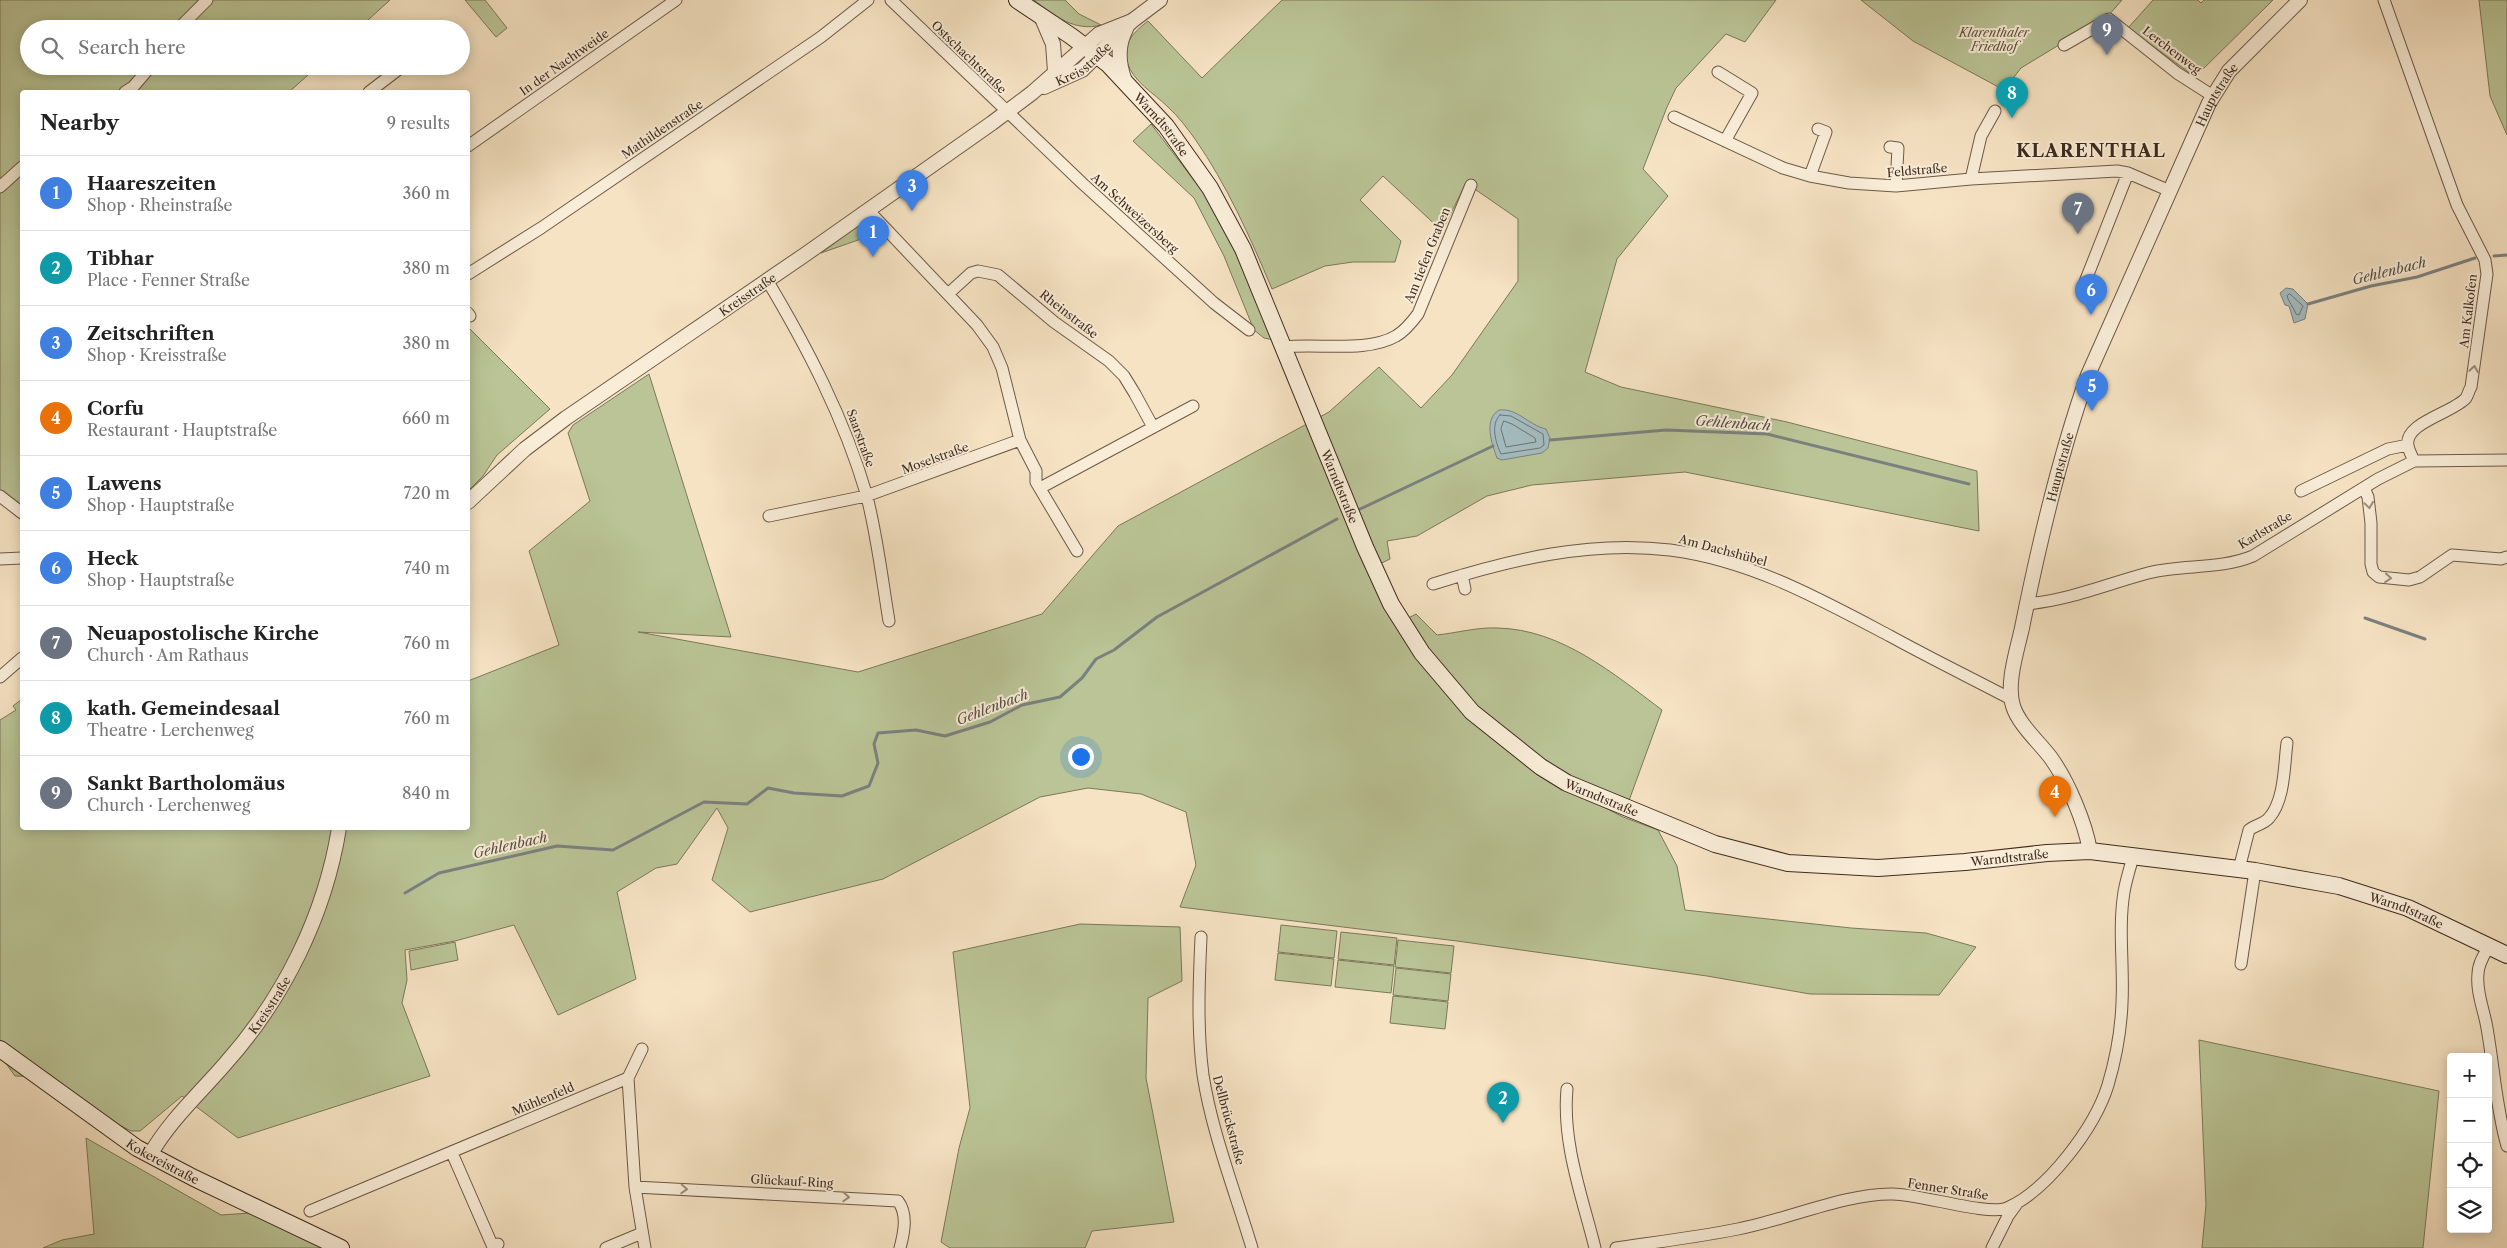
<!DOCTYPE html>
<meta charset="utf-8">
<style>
body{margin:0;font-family:"Libre Caslon Text",serif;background:#f2f2f2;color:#222}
.controls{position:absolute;right:15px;bottom:15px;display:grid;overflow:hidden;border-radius:5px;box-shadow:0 2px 12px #0003}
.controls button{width:45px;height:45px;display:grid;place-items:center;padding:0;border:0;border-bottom:1px solid #e0e0e0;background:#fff;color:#222;font:25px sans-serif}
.you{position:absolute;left:1080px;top:756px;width:18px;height:18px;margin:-12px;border:4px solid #fff;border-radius:50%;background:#1a73e8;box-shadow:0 0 0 8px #1a73e833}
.badge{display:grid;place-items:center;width:32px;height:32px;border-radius:50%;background:#8f2418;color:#fff;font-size:16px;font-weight:700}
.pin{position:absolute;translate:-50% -41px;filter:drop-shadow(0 1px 2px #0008)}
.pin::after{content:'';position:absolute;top:26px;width:18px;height:15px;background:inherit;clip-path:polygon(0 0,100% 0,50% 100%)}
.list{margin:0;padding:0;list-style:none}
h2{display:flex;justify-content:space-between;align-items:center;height:65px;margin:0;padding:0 20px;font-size:21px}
h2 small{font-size:16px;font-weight:400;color:#767676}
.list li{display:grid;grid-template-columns:32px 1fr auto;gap:15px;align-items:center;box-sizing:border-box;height:75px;padding:0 20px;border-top:1px solid #e0e0e0}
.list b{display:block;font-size:19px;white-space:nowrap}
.list p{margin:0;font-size:16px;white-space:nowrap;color:#767676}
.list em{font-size:16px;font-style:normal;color:#767676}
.icon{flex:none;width:28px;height:28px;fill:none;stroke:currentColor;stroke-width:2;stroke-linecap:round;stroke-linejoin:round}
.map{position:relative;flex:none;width:2507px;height:1248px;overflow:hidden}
.search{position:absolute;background:#fff;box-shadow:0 2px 12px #0003;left:20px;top:20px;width:450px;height:55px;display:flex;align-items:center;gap:12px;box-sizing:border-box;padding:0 18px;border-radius:28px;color:#767676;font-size:19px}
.panel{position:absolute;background:#fff;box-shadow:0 2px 12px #0003;left:20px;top:90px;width:450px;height:740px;border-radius:5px}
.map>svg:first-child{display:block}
</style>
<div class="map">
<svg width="2507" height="1248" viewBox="0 0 2507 1248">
<rect width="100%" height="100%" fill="#f6e3c3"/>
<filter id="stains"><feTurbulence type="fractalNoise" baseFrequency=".004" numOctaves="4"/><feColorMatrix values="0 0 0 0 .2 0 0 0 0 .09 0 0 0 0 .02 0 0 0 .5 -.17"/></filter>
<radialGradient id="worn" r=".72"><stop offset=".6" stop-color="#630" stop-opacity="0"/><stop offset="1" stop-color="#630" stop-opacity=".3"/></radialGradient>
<path fill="#bac496" stroke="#7c785a" d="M0,0H390L358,29H29V66H318L289,92H22V508L10,496L0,491Z
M465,0H485L507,28L496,37Z
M1034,0H1065L1079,14L1101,25C1075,32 1054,16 1034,0Z
M1282,0H1776L1745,42L1726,34L1676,88L1667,107L1643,169L1668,196L1617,259L1585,372L1621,387L1787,422L1977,471L1979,531L1685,472L1532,485L1487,496L1417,536L1387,541L1390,559L1367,570L1419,656L1565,787L1623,817L1658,830L1677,866L1685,910L1851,928L1926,933L1976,947L1939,995L1810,994L1707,976L1457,941L1180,907L1196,865L1186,812L1141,794L1088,788L1040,797L883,879L750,912L712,880L728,828L717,808L677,864L656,868L617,892L636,979L558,1015L514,925L455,941L405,950L407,980L402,1003L430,1076L238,1138L182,1096L140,1131H131L93,1112L51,1077L15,1076L0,1055V720L16,710L13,706L22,699V828H468V681L559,645L529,551L590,501L568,433L573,425L649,374L731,637L638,632L858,672L1042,614L1118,526L1329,412L1379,367L1421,408L1452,375L1518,281V219L1466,183L1442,231L1383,176L1360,200L1401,241L1395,262H1353L1325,266L1272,289C1250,237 1227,185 1195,139C1187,128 1178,116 1168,107C1154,93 1133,82 1127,62C1122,43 1135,31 1148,21L1202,78Z
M1861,0H2122L2108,16L2104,14L2100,20L2021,68L2004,90L1913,41Z
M2153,0H2198L2201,3L2204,0H2273L2195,77L2128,28Z
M2479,0H2507V135L2490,96Z
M1151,124L1203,192L1236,252L1274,340L1264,338L1254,330L1224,256L1194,198L1133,141Z
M869,222L881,232L821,253L862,223Z
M468,327L550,409L497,455L483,476L468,491Z
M1416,614L1437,635C1456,633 1478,627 1497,628C1561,629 1614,674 1662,710L1627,806L1568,779L1475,710L1405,620Z
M1080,924L1180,927L1182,981L1148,998L1146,1078L1174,1222L1092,1231L1085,1248H950L941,1242L959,1148L970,1108L953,952Z
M1281,925L1337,931L1334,958L1278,952Z
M1341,932L1397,938L1394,965L1338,959Z
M1398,940L1454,946L1451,973L1395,967Z
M455,942L458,960L411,970L409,951Z
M1278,953L1334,959L1331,986L1275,980Z
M1338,960L1394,966L1391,993L1335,987Z
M1396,968L1451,974L1448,1001L1393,995Z
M1393,996L1448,1002L1445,1029L1390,1023Z
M2199,1040L2439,1091L2423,1248H2202L2206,1205Z
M86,1138L221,1215L250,1213L328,1248H43L62,1240L94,1234Z"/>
<path fill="#a3bbbf" stroke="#7b817f" d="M2286,288L2293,289L2308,304L2305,319L2294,323L2289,306L2285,305L2280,293Z
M1499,410C1518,408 1528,425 1546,429L1550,438L1548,448L1542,453L1502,460L1497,458C1492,444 1483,420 1499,410Z"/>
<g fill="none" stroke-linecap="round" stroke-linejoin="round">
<path stroke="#71736f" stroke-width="1" d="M2290,294L2303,306L2299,315L2296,314C2294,308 2288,301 2287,296Z
M1500,415L1511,416L1543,434L1544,445L1540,448L1501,454C1496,444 1490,424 1500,415Z
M1504,421L1512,424L1535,438L1536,442L1506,447L1501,429Z"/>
<path stroke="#7b817f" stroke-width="3" d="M2494,256L2507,255
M2308,304L2371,286L2417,277L2475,258
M1550,440L1666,430L1767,434L1969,484
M1358,510L1493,446
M2365,618L2425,639
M405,893L439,873L557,846L613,850L704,802L747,804L768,788L794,793L842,796L869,786L878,763L874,744L878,733L916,730L945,736L990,722L1022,705L1060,697L1082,678L1096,659L1114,650L1157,617L1337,519"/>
<defs>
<path id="minor" d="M891,0L1082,183L1214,303L1249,330
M2384,0L2457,205L2485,260L2487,274L2471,387C2469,390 2468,395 2466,398C2453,413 2403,423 2408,446C2409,451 2412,456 2414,461
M178,29L207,0
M2064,45L2109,19L2177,73L2213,96
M1718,72L1752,93L1725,141
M125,92L133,87L151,66
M369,92L403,66
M1674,117L1783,168L1810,176L1849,183L1896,186L1971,179L2117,171L2128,173L2170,191
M468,146L676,0
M1890,147L1898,148L1896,186
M1810,176L1826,132L1818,129
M1971,179L1981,136L1995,111
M0,187L22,167
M868,210L977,325L993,347L1002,368L1020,440L1036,471V482L1077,551
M468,274L541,228L821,37L868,0
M767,280C807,347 844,418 866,493C877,534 882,579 889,621
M2085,282L2128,173
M948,294L971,273L978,271L998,275L1054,322L1109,361L1124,376L1135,394L1153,427
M468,313L470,316
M1284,347C1318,343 1367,353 1396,336C1405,331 1412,322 1418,314L1471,185
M1040,488L1193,406
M2364,488L2368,497L2371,523V564L2373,572L2379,577L2409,580L2420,577L2452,555L2501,559L2507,557
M2301,491L2388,449L2408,445
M0,496L22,513
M769,516L866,496L1020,440
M0,559L22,558
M1462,575L1465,589
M1433,584C1509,560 1590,540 1670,550C1750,560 1820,599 1890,636C1930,658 1971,678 2011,699
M2026,604C2070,600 2107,584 2148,573C2183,564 2219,570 2253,556L2378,479L2414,461L2507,460
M0,677L22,658
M2239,869L2249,830C2255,825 2264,824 2269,818C2285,800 2284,765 2287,743
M1201,937C1199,982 1197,1029 1203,1075C1212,1133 1235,1191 1252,1248
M2489,946C2484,955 2478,964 2478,974C2476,992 2484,1010 2487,1028C2494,1068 2496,1107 2507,1146
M2241,964L2255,871
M628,1078L642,1049
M1567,1089C1562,1143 1582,1196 1595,1248
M452,1153L493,1247L498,1244
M635,1187L898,1201C908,1214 904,1233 900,1248
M310,1211L628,1078L635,1187L645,1248
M606,1248L642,1233
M1616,1248C1657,1242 1698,1237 1738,1229C1786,1220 1846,1193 1893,1194C1919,1194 1988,1216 2007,1208C2048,1190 2095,1127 2108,1085C2116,1058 2121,1030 2122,1003C2124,966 2118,929 2124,892C2126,880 2130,868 2133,857
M1992,1248L2008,1216L2016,1205"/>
<g id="tertiary">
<path d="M1041,16L1053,44L1055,71"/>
<path d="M1125,81C1118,63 1117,46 1126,29"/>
<path id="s1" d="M1044,87L1082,70L1132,21L1160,0"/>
<path id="s2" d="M468,502L525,449L566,418L803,256L992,123L1032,93L1099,34L1132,21"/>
<path id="s3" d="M2090,851C2085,822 2068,782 2051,758C2039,742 2019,725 2013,706C2006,683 2017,651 2022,628C2039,543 2059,457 2088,375L2209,103L2229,71L2300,0"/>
<path id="s4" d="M150,1155C170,1120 199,1094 225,1064C284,998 325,915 339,828"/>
</g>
<g id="secondary">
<path id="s5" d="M1017,0L1071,36L1108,64L1166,126L1210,188L1243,249L1365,547L1391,604L1422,653L1472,712L1541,767L1567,783L1715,844L1788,863L1878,868L1965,862L2047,853L2090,851L2255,871L2339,886L2408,908L2507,955"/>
<path id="s6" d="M0,1049L137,1148L194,1178L341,1248"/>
</g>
</defs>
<use href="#minor" stroke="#6d5948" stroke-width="13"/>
<use href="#tertiary" stroke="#6d5948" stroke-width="16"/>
<use href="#secondary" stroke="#3f2b1f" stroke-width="18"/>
<use href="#minor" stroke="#f9edd8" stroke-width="11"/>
<use href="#tertiary" stroke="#f9edd8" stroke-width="14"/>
<use href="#secondary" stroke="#f9edd8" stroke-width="16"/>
</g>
<defs><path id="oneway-chevron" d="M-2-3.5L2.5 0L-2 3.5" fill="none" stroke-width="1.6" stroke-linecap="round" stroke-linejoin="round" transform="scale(1.25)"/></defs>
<g stroke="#9c8c7c">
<use href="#oneway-chevron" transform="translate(2474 369) rotate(-81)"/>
<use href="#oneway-chevron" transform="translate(2369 505) rotate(82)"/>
<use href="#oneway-chevron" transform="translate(2388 578) rotate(5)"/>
<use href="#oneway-chevron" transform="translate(684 1189) rotate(3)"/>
<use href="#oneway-chevron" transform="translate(846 1197) rotate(3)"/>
</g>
<g text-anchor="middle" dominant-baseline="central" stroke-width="4" stroke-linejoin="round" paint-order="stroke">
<g font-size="12" font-style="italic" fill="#5e513d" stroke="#f9edd8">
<text x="1994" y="32">Klarenthaler<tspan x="1994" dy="14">Friedhof</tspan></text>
</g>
<g font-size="12" fill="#3f2b1f" stroke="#f9edd8">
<text transform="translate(2172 50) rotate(37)">Lerchenweg</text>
<text transform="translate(969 57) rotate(44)">Ostschachtstraße</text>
<text stroke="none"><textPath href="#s1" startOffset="46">Kreisstraße</textPath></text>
<text transform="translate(564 62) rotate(-35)">In der Nachtweide</text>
<text stroke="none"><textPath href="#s3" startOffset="816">Hauptstraße</textPath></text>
<text stroke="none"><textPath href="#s5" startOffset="192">Warndtstraße</textPath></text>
<text transform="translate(662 129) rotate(-34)">Mathildenstraße</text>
<text transform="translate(1917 170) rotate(-5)">Feldstraße</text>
<text transform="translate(1135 213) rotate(42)">Am Schweizersberg</text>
<text transform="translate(1427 255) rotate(-68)">Am tiefen Graben</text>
<text stroke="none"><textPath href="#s2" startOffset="349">Kreisstraße</textPath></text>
<text transform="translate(2468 311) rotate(-83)">Am Kalkofen</text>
<text transform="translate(1069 314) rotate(38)">Rheinstraße</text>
<text transform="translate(861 438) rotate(70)">Saarstraße</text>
<text transform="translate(935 458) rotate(-20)">Moselstraße</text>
<text stroke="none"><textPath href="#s3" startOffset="411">Hauptstraße</textPath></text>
<text stroke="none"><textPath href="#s5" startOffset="598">Warndtstraße</textPath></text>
<text transform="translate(2265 530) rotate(-31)">Karlstraße</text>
<text transform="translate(1723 550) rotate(15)">Am Dachshübel</text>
<text stroke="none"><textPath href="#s5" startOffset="1018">Warndtstraße</textPath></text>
<text stroke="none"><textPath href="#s5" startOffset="1438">Warndtstraße</textPath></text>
<text stroke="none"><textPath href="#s5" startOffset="1842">Warndtstraße</textPath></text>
<text stroke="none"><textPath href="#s4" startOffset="192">Kreisstraße</textPath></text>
<text transform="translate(543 1099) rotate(-23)">Mühlenfeld</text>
<text transform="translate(1229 1120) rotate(75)">Dellbrückstraße</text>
<text stroke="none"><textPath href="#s6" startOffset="198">Kokereistraße</textPath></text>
<text transform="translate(792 1181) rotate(3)">Glückauf-Ring</text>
<text transform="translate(1948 1189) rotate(9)">Fenner Straße</text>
</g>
<g font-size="14" font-style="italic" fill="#584f47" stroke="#f9edd8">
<text transform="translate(2389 271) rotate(-14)">Gehlenbach</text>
<text transform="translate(1733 423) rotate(4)">Gehlenbach</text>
<text transform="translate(992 707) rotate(-21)">Gehlenbach</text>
<text transform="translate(510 845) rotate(-13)">Gehlenbach</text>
</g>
<g font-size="18" font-weight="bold" letter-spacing="1" fill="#3f2b1f" stroke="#f9edd8">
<text x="2091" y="151">KLARENTHAL</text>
</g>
</g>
<rect width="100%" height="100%" filter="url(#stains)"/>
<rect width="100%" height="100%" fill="url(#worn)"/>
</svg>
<div class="controls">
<button>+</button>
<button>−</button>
<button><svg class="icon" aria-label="locate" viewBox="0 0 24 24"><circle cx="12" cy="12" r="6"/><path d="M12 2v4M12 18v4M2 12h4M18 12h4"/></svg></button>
<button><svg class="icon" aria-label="layers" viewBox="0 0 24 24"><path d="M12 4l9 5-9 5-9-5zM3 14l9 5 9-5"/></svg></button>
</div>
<div class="you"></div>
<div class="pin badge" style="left:873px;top:257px;background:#3f7fe0">1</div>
<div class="pin badge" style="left:1503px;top:1123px;background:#0f9aa8">2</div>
<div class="pin badge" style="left:912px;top:211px;background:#3f7fe0">3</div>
<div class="pin badge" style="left:2055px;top:817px;background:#e8710a">4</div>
<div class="pin badge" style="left:2092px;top:411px;background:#3f7fe0">5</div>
<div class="pin badge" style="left:2091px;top:315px;background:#3f7fe0">6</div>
<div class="pin badge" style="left:2078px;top:234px;background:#6b7280">7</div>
<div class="pin badge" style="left:2012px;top:118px;background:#0f9aa8">8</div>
<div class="pin badge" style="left:2107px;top:55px;background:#6b7280">9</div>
<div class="search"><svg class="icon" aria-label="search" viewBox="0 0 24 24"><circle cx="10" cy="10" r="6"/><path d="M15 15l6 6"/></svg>Search here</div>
<section class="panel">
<h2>Nearby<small>9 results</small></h2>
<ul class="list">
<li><span class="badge" style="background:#3f7fe0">1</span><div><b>Haareszeiten</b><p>Shop · Rheinstraße</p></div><em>360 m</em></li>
<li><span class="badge" style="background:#0f9aa8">2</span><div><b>Tibhar</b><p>Place · Fenner Straße</p></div><em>380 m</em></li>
<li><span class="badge" style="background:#3f7fe0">3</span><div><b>Zeitschriften</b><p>Shop · Kreisstraße</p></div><em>380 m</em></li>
<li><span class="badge" style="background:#e8710a">4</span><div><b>Corfu</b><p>Restaurant · Hauptstraße</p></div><em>660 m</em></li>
<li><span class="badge" style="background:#3f7fe0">5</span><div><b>Lawens</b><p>Shop · Hauptstraße</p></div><em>720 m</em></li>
<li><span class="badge" style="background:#3f7fe0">6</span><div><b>Heck</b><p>Shop · Hauptstraße</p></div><em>740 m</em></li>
<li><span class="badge" style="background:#6b7280">7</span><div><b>Neuapostolische Kirche</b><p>Church · Am Rathaus</p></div><em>760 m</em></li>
<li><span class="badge" style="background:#0f9aa8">8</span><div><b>kath. Gemeindesaal</b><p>Theatre · Lerchenweg</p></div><em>760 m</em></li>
<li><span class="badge" style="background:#6b7280">9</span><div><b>Sankt Bartholomäus</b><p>Church · Lerchenweg</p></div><em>840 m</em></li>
</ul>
</section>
</div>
